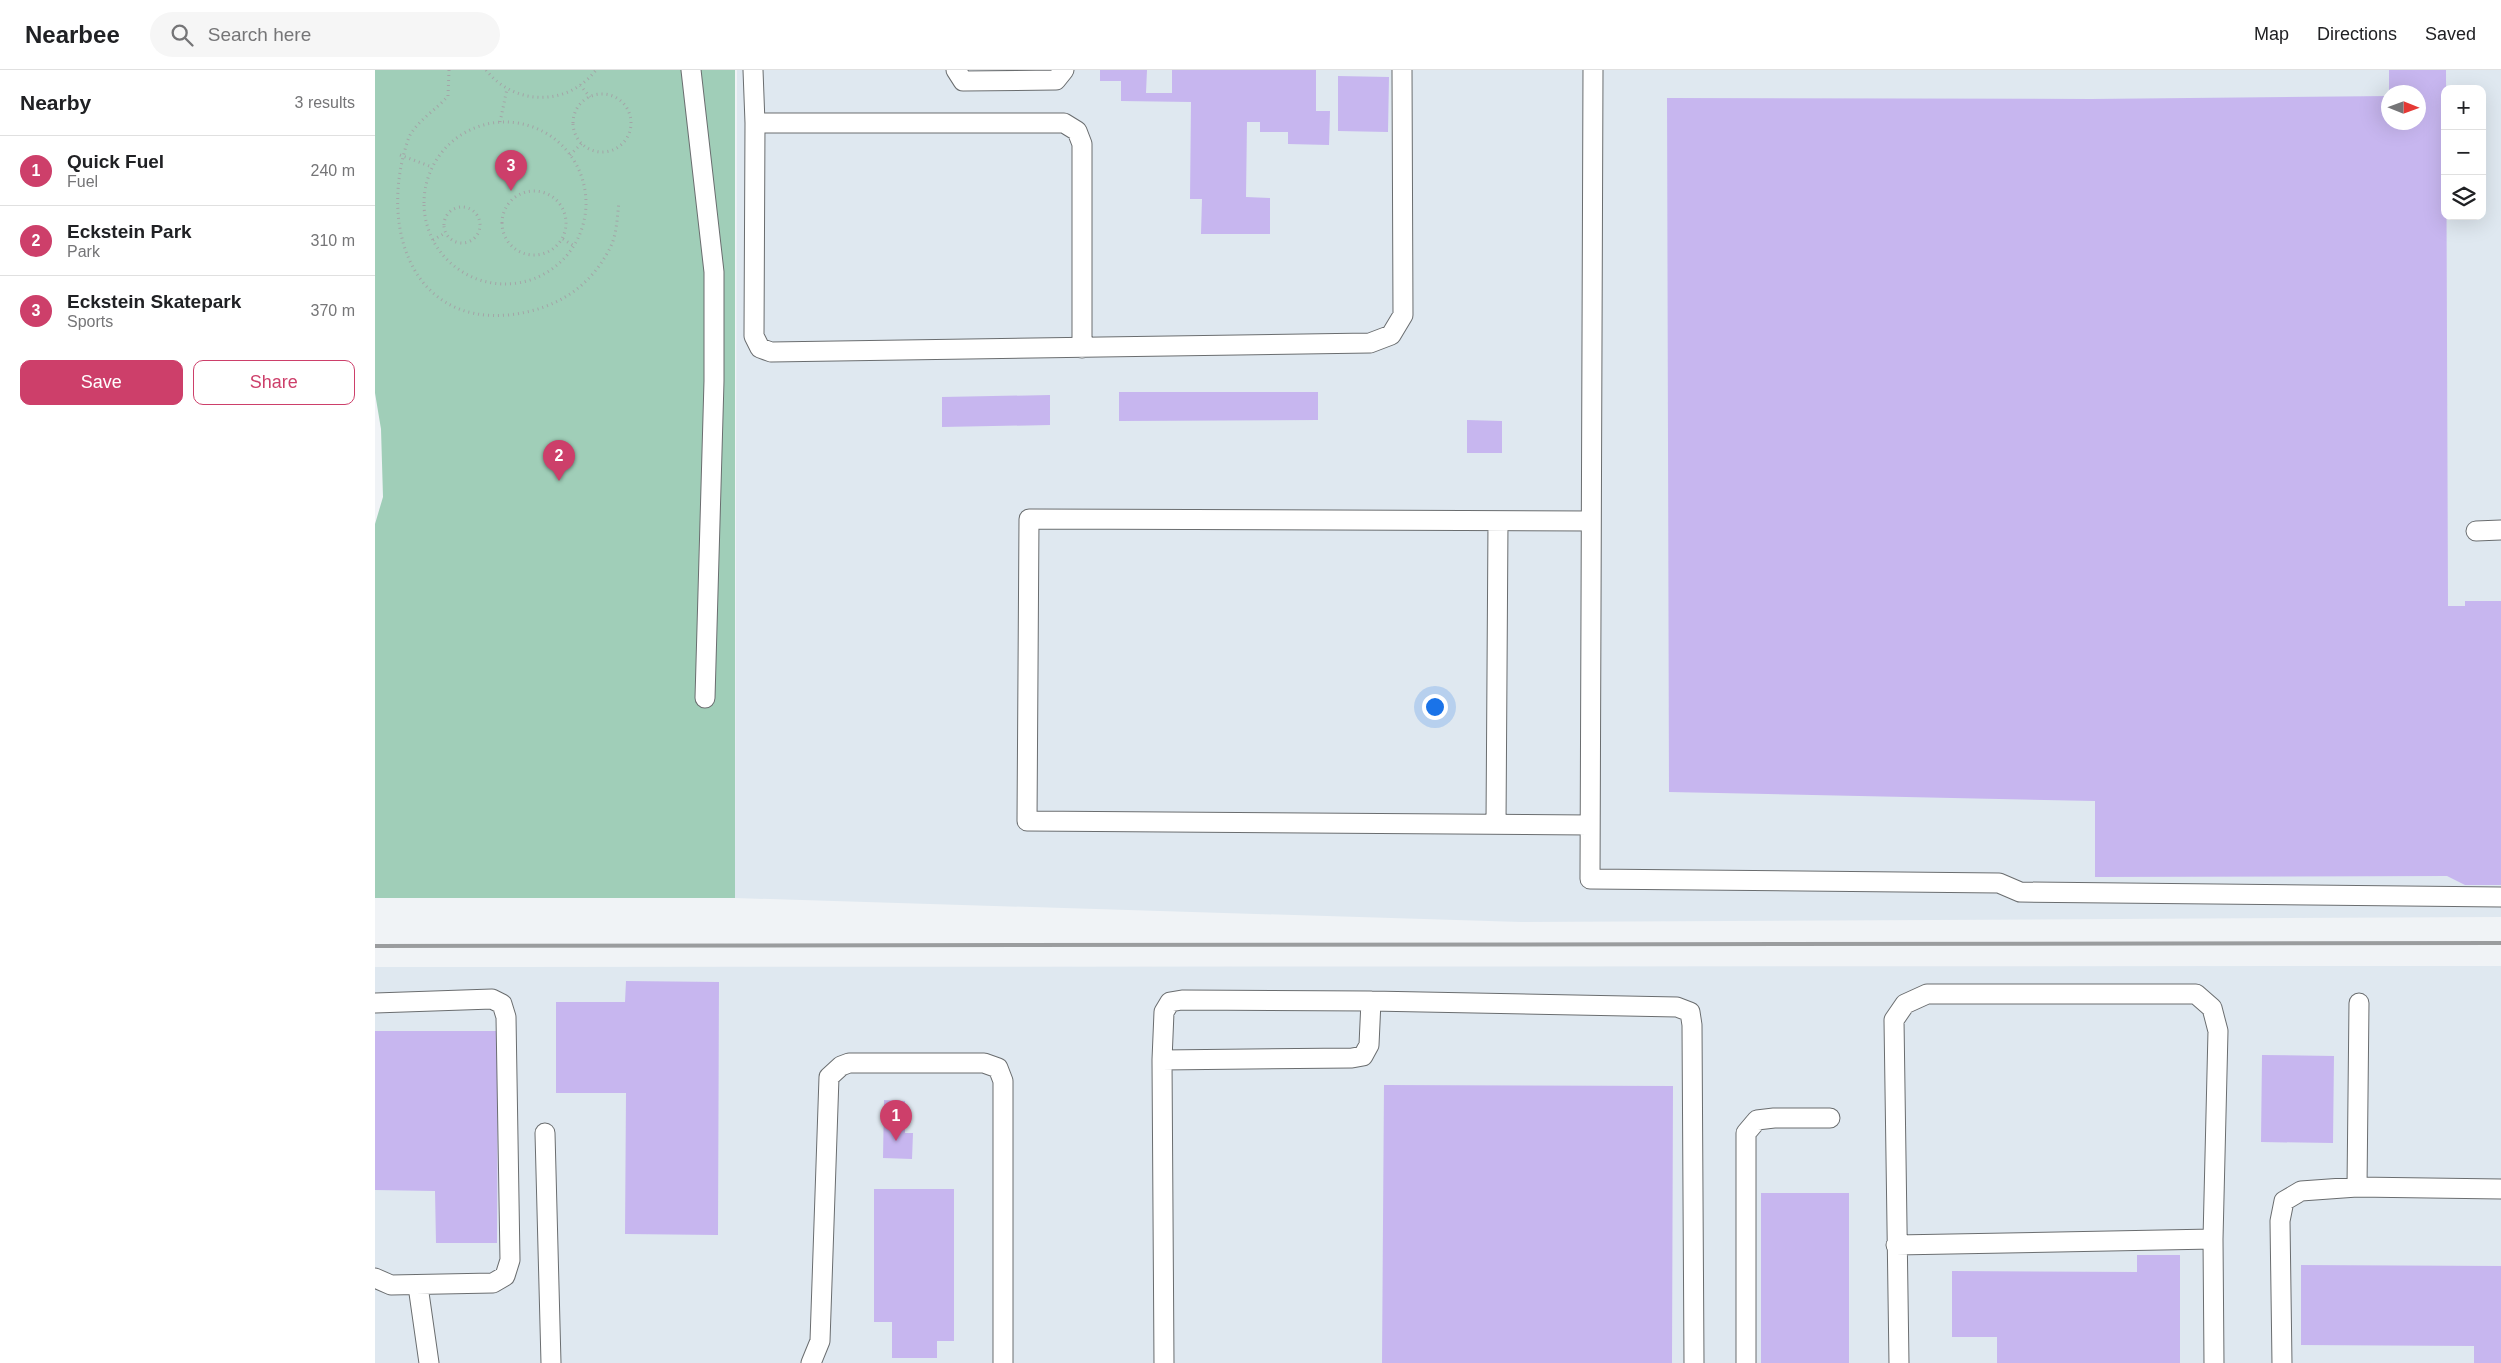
<!DOCTYPE html>
<meta charset="utf-8">
<style>
body{margin:0;font-family:Helvetica,sans-serif;background:#f6f6f6;color:#202124}
.controls{position:absolute;right:15px;top:15px;display:grid;overflow:hidden;border-radius:10px;box-shadow:0 5px 20px #0002}
.controls button{width:45px;height:45px;display:grid;place-items:center;padding:0;border:0;border-bottom:1px solid #e0e0e0;background:#fff;color:#202124;font:25px sans-serif}
.compass{position:absolute;left:2006px;top:15px;width:45px;height:45px;border-radius:50%;background:#fff;box-shadow:0 5px 20px #0002;rotate:91deg}
.you{position:absolute;left:1059px;top:636px;width:18px;height:18px;margin:-12px;border:4px solid #fff;border-radius:50%;background:#1a73e8;box-shadow:0 0 0 8px #1a73e833}
.badge{display:grid;place-items:center;width:32px;height:32px;border-radius:50%;background:#cd3f6a;color:#fff;font-size:16px;font-weight:700}
.pin{position:absolute;translate:-50% -41px;filter:drop-shadow(0 1px 2px #0008)}
.pin::after{content:'';position:absolute;top:26px;width:18px;height:15px;background:inherit;clip-path:polygon(0 0,100% 0,50% 100%)}
.list{margin:0;padding:0;list-style:none}
h2{display:flex;justify-content:space-between;align-items:center;height:65px;margin:0;padding:0 20px;font-size:21px}
h2 small{font-size:16px;font-weight:400;color:#757577}
.list li{display:grid;grid-template-columns:32px 1fr auto;gap:15px;align-items:center;box-sizing:border-box;height:70px;padding:0 20px;border-top:1px solid #e0e0e0}
.list b{display:block;font-size:19px;white-space:nowrap}
.list p{margin:0;font-size:16px;white-space:nowrap;color:#757577}
.list em{font-size:16px;font-style:normal;color:#757577}
.actions{display:flex;gap:10px;padding:15px 20px}
.actions a{flex:1;padding:11px 0;border:1px solid #cd3f6a;border-radius:10px;text-align:center;font-size:18px;color:#cd3f6a}
.actions .main{background:#cd3f6a;color:#fff}
.icon{flex:none;width:28px;height:28px;fill:none;stroke:currentColor;stroke-width:2;stroke-linecap:round;stroke-linejoin:round}
.map{position:relative;flex:none;width:2126px;height:1293px;overflow:hidden}
header{display:flex;align-items:center;gap:30px;box-sizing:border-box;height:70px;padding:0 25px;background:#fff;border-bottom:1px solid #e0e0e0}
header strong{font-size:24px}
nav{display:flex;gap:28px;margin-inline-start:auto;font-size:18px}
.search{width:350px;height:45px;background:#f6f6f6;display:flex;align-items:center;gap:12px;box-sizing:border-box;padding:0 18px;border-radius:28px;color:#757577;font-size:19px}
main{display:flex}
aside{flex:1;background:#fff}
.map>svg:first-child{display:block}
</style>
<header>
<strong>Nearbee</strong>
<div class="search"><svg class="icon" aria-label="search" viewBox="0 0 24 24"><circle cx="10" cy="10" r="6"/><path d="M15 15l6 6"/></svg>Search here</div>
<nav><a>Map</a><a>Directions</a><a>Saved</a></nav>
</header>
<main>
<aside>
<h2>Nearby<small>3 results</small></h2>
<ul class="list">
<li><span class="badge">1</span><div><b>Quick Fuel</b><p>Fuel</p></div><em>240 m</em></li>
<li><span class="badge">2</span><div><b>Eckstein Park</b><p>Park</p></div><em>310 m</em></li>
<li><span class="badge">3</span><div><b>Eckstein Skatepark</b><p>Sports</p></div><em>370 m</em></li>
</ul>
<div class="actions"><a class="main">Save</a><a>Share</a></div>
</aside>
<div class="map">
<svg width="2126" height="1293" viewBox="0 0 2126 1293">
<rect width="100%" height="100%" fill="#f0f3f6"/>
<path fill="#dfe8f0" fill-rule="evenodd" d="M362,0H2126V847L1146,852L360,828ZM2070,19H2107V146H2070ZM2014,22H2044V52H2014Z
M2126,896V1293H0V897Z"/>
<path fill="#a0ceb8" d="M0,0H360V828H0V454L8,427L6,359L0,323Z"/>
<path fill="#c7b6ef" d="M725,0H772L771,23H797V0H941V41H955L954,75L913,74V62H885V52H872L871,127L895,128V164H826L827,129H815L816,32L746,31V11H725Z
M2014,0H2071L2073,536H2090V531H2126V815H2090L2072,806L1720,807V731L1294,722L1292,28L1716,29L2014,26V52H2044V22H2014Z
M963,6L1014,7L1013,62L963,61Z
M744,322H943V350L744,351Z
M675,325V355L567,357V327Z
M1092,350L1127,351V383H1092Z
M251,911L344,912L343,1165L250,1164L251,1023H181V932H250Z
M0,961H123L122,1173H61L60,1121L0,1120Z
M1887,985L1959,986L1958,1073L1886,1072Z
M1009,1015L1298,1016L1297,1293H1007Z
M509,1030L530,1031V1063H538L537,1089L508,1088Z
M499,1119H579V1271H562V1288H517V1252H499Z
M1386,1123H1474V1293H1386Z
M1762,1185H1805V1293H1622V1267H1577V1201L1762,1202Z
M1926,1195L2126,1196V1293H2099V1276L1926,1275Z"/>
<g fill="none" stroke-linecap="round" stroke-linejoin="round">
<defs>
<path id="minor" d="M316,0L339,202V311L330,628
M378,0L380,53L379,266L385,278L396,282L995,273L1016,265L1028,245L1027,0
M581,0L588,11L681,10L689,0
M1218,0L1215,809L1624,813L1645,822L2126,827
M380,53H689L702,61L707,74V278
M2101,461L2126,460
M1121,754L1123,452
M1214,755L652,751L654,449L1216,451
M996,931L1302,937L1315,942L1317,955L1319,1293
M0,933L117,929L127,934L131,947L135,1190L130,1206L118,1213L16,1215L0,1208
M787,990L977,988L988,986L994,975L996,931L807,930L795,932L789,942L787,990L789,1293
M170,1063L176,1293
M1982,1117L1984,933
M1521,1175L1838,1169
M43,1216L54,1293
M436,1293L445,1271L454,1007L466,996L474,993H609L623,998L628,1011V1293
M1371,1293V1063L1382,1050L1399,1048H1455
M1524,1293L1519,950L1530,934L1552,924H1821L1837,938L1843,961L1838,1169L1839,1293
M1907,1293L1905,1151L1909,1131L1926,1121L1982,1117L2126,1119"/>
</defs>
<use href="#minor" stroke="#6a6d6f" stroke-width="21"/>
<path stroke="#a3a5a7" stroke-width="3" stroke-dasharray="1 4" stroke-linecap="butt" d="M74,0L73,26C62,39 42,51 34,67C0,163 43,269 156,241C191,232 217,212 234,180C242,166 242,148 244,132
M111,0C139,36 193,37 221,0
M205,15L215,27
M198 53a29 29 0 1 1 58 0a29 29 0 1 1-58 0Z
M49 133a81 81 0 1 1 162 0a81 81 0 1 1-162 0Z
M125,52L132,19
M25,85L57,97
M195,85L207,73
M127 153a32 32 0 1 1 64 0a32 32 0 1 1-64 0Z
M69 155a18 18 0 1 1 36 0a18 18 0 1 1-36 0Z
M188,169L199,176
M58,170L70,163"/>
<use href="#minor" stroke="#fff" stroke-width="19"/>
<path stroke="#9a9c9e" stroke-width="4" d="M0,876L2126,873"/>
</g>
</svg>
<div class="controls">
<button>+</button>
<button>−</button>
<button><svg class="icon" aria-label="layers" viewBox="0 0 24 24"><path d="M12 4l9 5-9 5-9-5zM3 14l9 5 9-5"/></svg></button>
</div>
<svg class="compass" viewBox="-18 -18 36 36"><path d="M0-13l5 13h-10z" fill="#e53935"/><path d="M0 13l5-13h-10z" fill="#757577"/></svg>
<div class="you"></div>
<div class="pin badge" style="left:521px;top:1071px">1</div>
<div class="pin badge" style="left:184px;top:411px">2</div>
<div class="pin badge" style="left:136px;top:121px">3</div>
</div>
</main>
